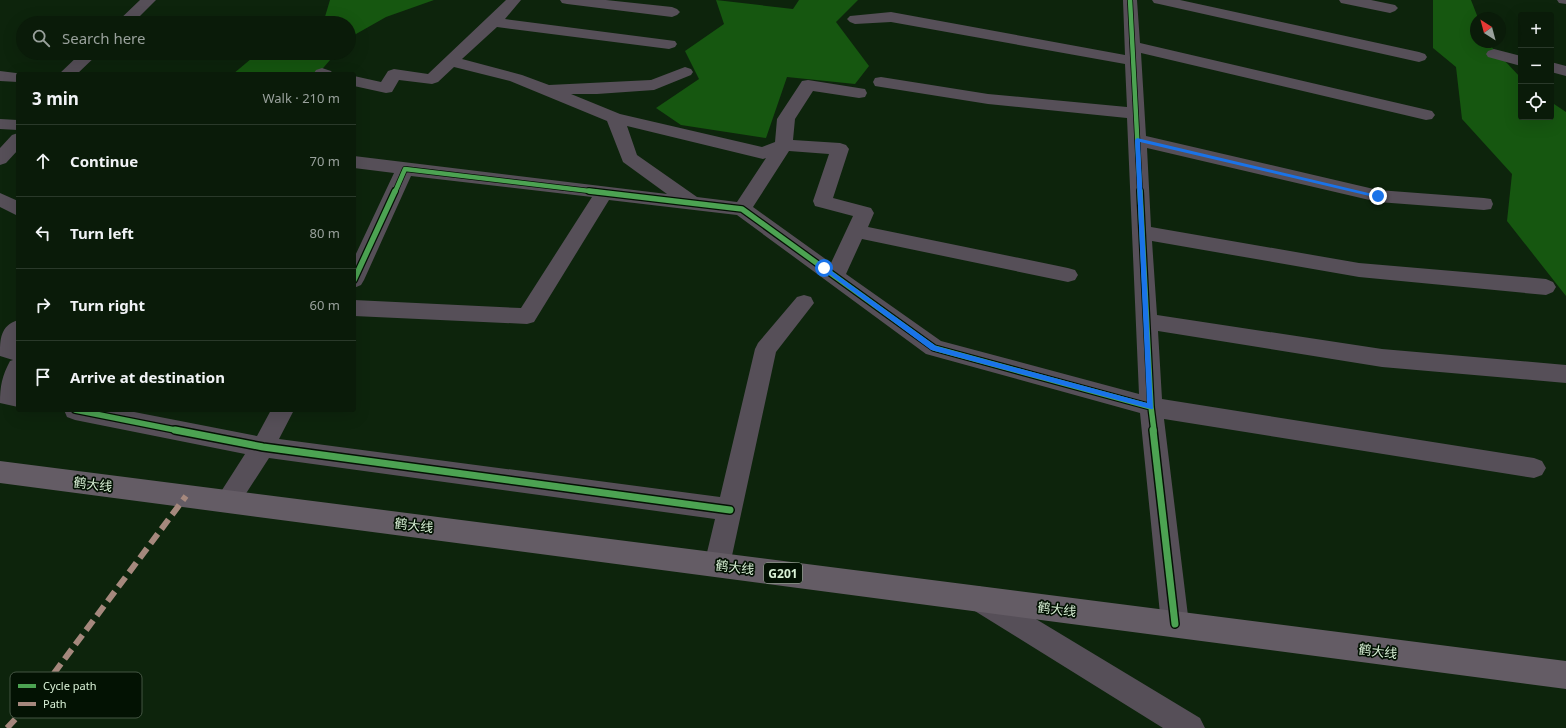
<!DOCTYPE html>
<meta charset="utf-8">
<style>
body{margin:0;font-family:"Noto Sans","Noto Sans SC",sans-serif;background:#182817;color:#f1f3f6}
.controls{position:absolute;right:12px;top:12px;display:grid;overflow:hidden;border-radius:4px;box-shadow:0 4px 16px #0002}
.controls button{width:36px;height:36px;display:grid;place-items:center;padding:0;border:0;border-bottom:1px solid #2a392a;background:#0a1b09;color:#f1f3f6;font:20px sans-serif}
.compass{position:absolute;left:1470px;top:12px;width:36px;height:36px;border-radius:50%;background:#0a1b09;box-shadow:0 4px 16px #0002;rotate:324deg}
.stop{position:absolute;width:12px;height:12px;margin:-9px;border:3px solid #1a73e8;border-radius:50%;background:#fff}
.stop.end{background:#1a73e8;border-color:#fff;box-shadow:0 1px 4px #0008}
.list{margin:0;padding:0;list-style:none}
h2{display:flex;justify-content:space-between;align-items:center;height:52px;margin:0;padding:0 16px;font-size:17px}
h2 small{font-size:13px;font-weight:400;color:#99a19c}
.list li{display:grid;grid-template-columns:26px 1fr auto;gap:12px;align-items:center;box-sizing:border-box;height:72px;padding:0 16px;border-top:1px solid #2a392a}
.list b{display:block;font-size:15px;white-space:nowrap}
.list em{font-size:13px;font-style:normal;color:#99a19c}
.icon{flex:none;width:22px;height:22px;fill:none;stroke:currentColor;stroke-width:2;stroke-linecap:round;stroke-linejoin:round}
.map{position:relative;flex:none;width:1566px;height:728px;overflow:hidden}
.search{position:absolute;background:#0a1b09;box-shadow:0 4px 16px #0002;left:16px;top:16px;width:340px;height:44px;display:flex;align-items:center;gap:10px;box-sizing:border-box;padding:0 14px;border-radius:22px;color:#99a19c;font-size:15px}
.panel{position:absolute;background:#0a1b09;box-shadow:0 4px 16px #0002;left:16px;top:72px;width:340px;height:340px;border-radius:4px}
.map>svg:first-child{display:block}
</style>
<div class="map">
<svg width="1566" height="728" viewBox="0 0 1566 728">
<rect width="100%" height="100%" fill="#0d240c"/>
<path fill="#165710" d="M330,0H434L386,17L349,38V23H315L324,20Z
M716,0L793,9L799,0H858L836,22L869,66L855,84L787,77L766,138L681,125L656,108L699,79L685,51L724,24Z
M1433,0H1471L1478,18H1476V42H1487L1521,78V117H1551V102L1566,112V296L1507,221L1512,174L1462,119L1456,67L1433,48Z
M258,53H336L318,74H233Z"/>
<g fill="none" stroke-linecap="round" stroke-linejoin="round">
<path fill="#564f58" fill-rule="evenodd" d="M140,0H156L140,16L176,20L179,23H116Z
M506,0H521L505,19L675,41L677,44L675,47L669,49L497,27L462,59L522,75L549,85L651,80L685,67L691,69L693,72L691,75L654,90L597,94H571L620,114L762,147L775,142L777,119L802,81L808,80L865,89L867,93L865,97L859,98L813,91L795,119L793,140L840,143L846,145L849,149L833,198L871,208L874,213L868,227L1068,268L1075,270L1078,275L1075,280L1068,282L862,239L846,274L941,341L1139,394L1127,118L988,104L881,87L875,86L873,82L875,78L881,77L988,94L1127,107L1125,64L891,22L855,24L850,22L847,19L850,16L891,12L1125,55L1123,0H1137L1140,43L1432,111L1435,115L1432,119L1426,120L1141,53L1146,136L1378,190L1484,198L1491,199L1493,204L1491,209L1484,210L1378,202L1147,148L1151,227L1359,263L1546,279L1553,282L1556,287L1553,292L1546,295L1359,277L1152,241L1157,315L1382,349L1566,365V383L1382,367L1158,331L1162,399L1534,458L1542,461L1546,468L1542,475L1534,478L1164,419L1189,624L1185,633L1175,637L1165,633L1161,624L1140,413L926,354L737,215L609,200L534,322L527,324L354,316V300L521,308L592,197L411,176L364,280L361,285L354,288V258L394,173L354,168V156L667,194L623,162L607,121L510,81L454,67L438,82L432,84L399,80L392,92L386,93L354,86V76L381,82L388,71L394,69L428,74ZM627,126L763,159L766,158L737,202L697,197L637,155ZM789,151L829,154L813,201L815,206L853,216L831,263L753,207Z
M560,0H606L672,7L677,9L680,12L677,15L672,17L567,4L562,3Z
M1152,0H1180L1419,52L1425,54L1427,57L1425,60L1419,62L1159,4L1154,3Z
M1339,0H1371L1395,5L1398,8L1395,11L1390,13L1346,4L1341,3Z
M1557,0H1566V4L1559,3Z
M1494,49L1521,56V66L1488,57L1486,54L1488,51Z
M81,53H99L77,74H59Z
M1551,62L1566,66V76L1551,72Z
M322,68L331,71L333,74L314,73L316,70Z
M0,71L24,74H18V82L0,81Z
M0,119L18,120V130L0,129Z
M18,133V150L6,163L0,165V148L12,135Z
M0,193L18,201V216L0,207Z
M804,295L811,297L814,303L776,352L730,565L726,574L717,577L708,574L704,565L715,519L269,458L236,509L227,512L218,509L215,501L245,454L75,420L67,417L64,410H124L257,436L271,410H294L279,439L720,497L755,349L758,343L797,297Z
M18,320V407L0,403C0,386 2,376 10,361L13,360L0,356C0,339 0,326 18,320Z
M979,586L988,590L1200,718L1205,728H1163L970,608L966,599L970,590Z"/>
<path fill="#645c65" fill-rule="evenodd" d="M0,461L1566,661V689L0,483Z"/>
<path stroke="#a5887d" stroke-width="6" stroke-dasharray="12 6" stroke-linecap="butt" d="M7,728L37,696L186,496"/>
<defs>
<path id="cycleway-far2" d="M1130,0L1140,192
M395,192L405,169L598,192"/>
<path id="cycleway-far1" d="M589,191L742,209L934,348L1151,407
M1140,191L1151,407L1154,431
M354,280L395,191
M75,410L180,431"/>
<path id="cycleway" d="M175,430L263,447L730,510
M1153,430L1175,624"/>
</defs>
<use href="#cycleway-far2" stroke="#031203" stroke-width="6"/>
<use href="#cycleway-far1" stroke="#031203" stroke-width="8"/>
<use href="#cycleway" stroke="#031203" stroke-width="10"/>
<use href="#cycleway-far2" stroke="#4ca352" stroke-width="4.5"/>
<use href="#cycleway-far1" stroke="#4ca352" stroke-width="5.5"/>
<use href="#cycleway" stroke="#4ca352" stroke-width="7"/>
</g>
<path fill="#1a73e8" d="M1137,138L1381,196L1378,198L1140,142L1153,409H1151L931,350L821,268L824,266L826,267L936,346L1147,403L1135,140Z"/>
<g text-anchor="middle" dominant-baseline="central" stroke-width="3.5" stroke-linejoin="round" paint-order="stroke">
<rect fill="#031203" stroke="#9aaf97" stroke-width="1" x="764" y="563" width="38" height="20" rx="3"/>
<g font-size="12" font-weight="bold" fill="#daf2d7">
<text x="783" y="573">G201</text>
</g>
<g font-size="13" fill="#daf2d7" stroke="#031203">
<text transform="translate(93 484) rotate(7)">鹤大线</text>
<text transform="translate(414 525) rotate(7)">鹤大线</text>
<text transform="translate(735 567) rotate(7)">鹤大线</text>
<text transform="translate(1057 609) rotate(7)">鹤大线</text>
<text transform="translate(1378 651) rotate(7)">鹤大线</text>
</g>
</g>
<rect x="10" y="672" width="132" height="46" rx="6" fill="#031203" stroke="#445543" stroke-width="1"/>
<rect x="18" y="684" width="18" height="4" fill="#4ca352"/>
<rect x="18" y="702" width="18" height="4" fill="#a5887d"/>
<g font-size="11" fill="#daf2d7">
<text x="43" y="690">Cycle path</text>
<text x="43" y="708">Path</text>
</g>
</svg>
<div class="controls">
<button>+</button>
<button>−</button>
<button><svg class="icon" aria-label="locate" viewBox="0 0 24 24"><circle cx="12" cy="12" r="6"/><path d="M12 2v4M12 18v4M2 12h4M18 12h4"/></svg></button>
</div>
<svg class="compass" viewBox="-18 -18 36 36"><path d="M0-13l5 13h-10z" fill="#e53935"/><path d="M0 13l5-13h-10z" fill="#99a19c"/></svg>
<div class="stop" style="left:824px;top:268px"></div>
<div class="stop end" style="left:1378px;top:196px"></div>
<div class="search"><svg class="icon" aria-label="search" viewBox="0 0 24 24"><circle cx="10" cy="10" r="6"/><path d="M15 15l6 6"/></svg>Search here</div>
<section class="panel">
<h2>3 min<small>Walk · 210 m</small></h2>
<ul class="list">
<li><svg class="icon" aria-label="ahead" viewBox="0 0 24 24"><path d="M12 20V5M6 11l6-6 6 6"/></svg><div><b>Continue</b></div><em>70 m</em></li>
<li><svg class="icon" aria-label="left" viewBox="0 0 24 24"><path d="M17 20v-9H6M10 6l-5 5 5 5"/></svg><div><b>Turn left</b></div><em>80 m</em></li>
<li><svg class="icon" aria-label="right" viewBox="0 0 24 24"><path d="M7 20v-9h11M14 6l5 5-5 5"/></svg><div><b>Turn right</b></div><em>60 m</em></li>
<li><svg class="icon" aria-label="arrive" viewBox="0 0 24 24"><path d="M6 21V4h12l-3 4 3 4H6"/></svg><div><b>Arrive at destination</b></div></li>
</ul>
</section>
</div>
